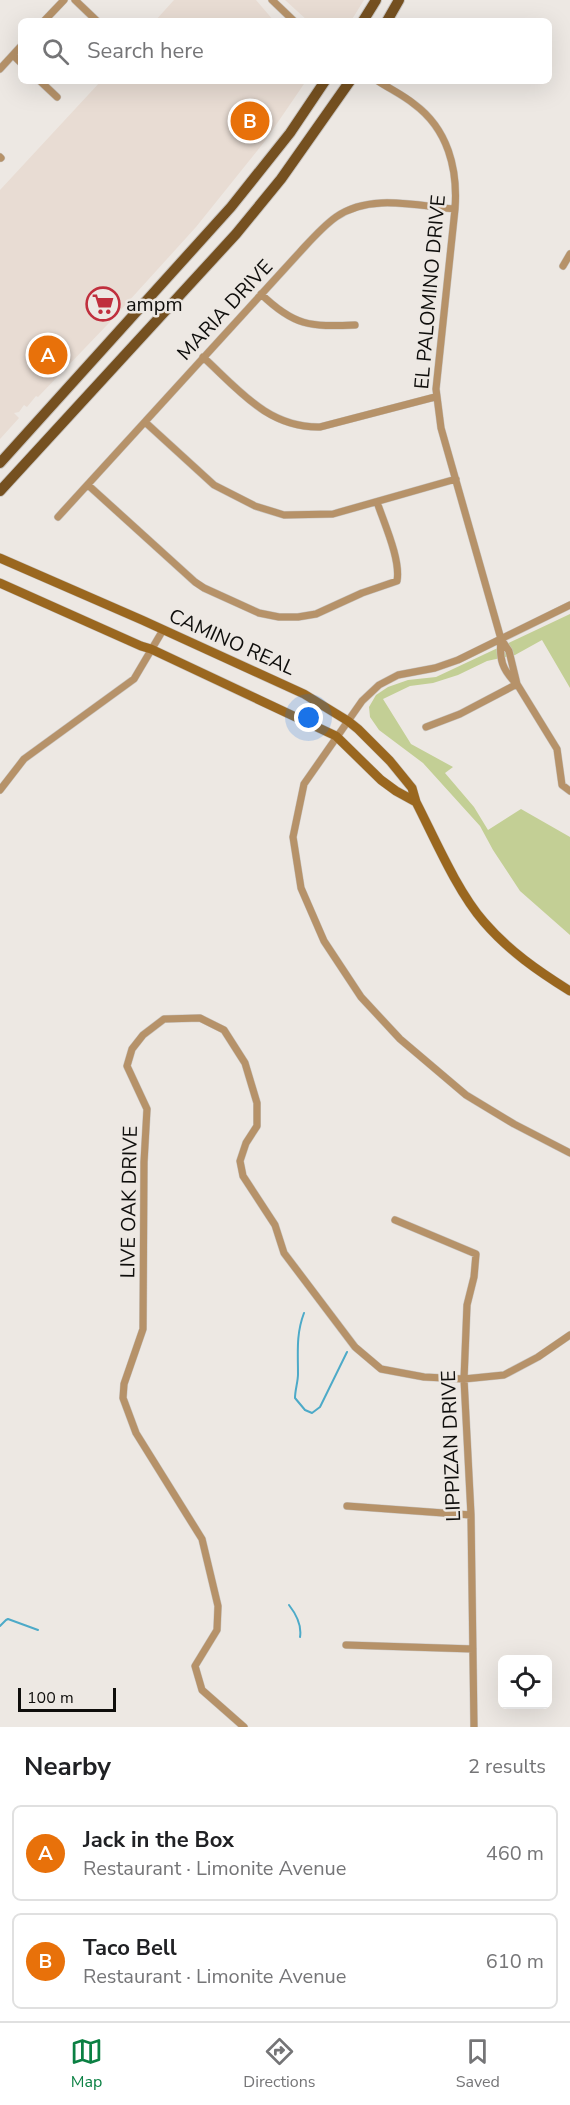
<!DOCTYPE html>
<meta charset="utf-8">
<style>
body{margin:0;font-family:"Nunito Sans",sans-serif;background:#f2f2f2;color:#202124}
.controls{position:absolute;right:18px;bottom:18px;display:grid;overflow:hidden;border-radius:9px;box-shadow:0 6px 24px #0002}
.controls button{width:54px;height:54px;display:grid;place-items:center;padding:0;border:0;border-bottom:2px solid #e0e0e0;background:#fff;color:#202124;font:30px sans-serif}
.scale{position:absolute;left:18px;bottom:15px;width:98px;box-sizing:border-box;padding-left:6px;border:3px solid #0f0e0c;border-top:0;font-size:16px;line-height:21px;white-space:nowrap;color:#0f0e0c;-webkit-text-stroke:4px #ede8e3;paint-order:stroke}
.you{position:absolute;left:309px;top:718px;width:21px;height:21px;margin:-15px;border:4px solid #fff;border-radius:50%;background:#1a73e8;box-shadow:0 0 0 9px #1a73e833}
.badge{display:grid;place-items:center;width:39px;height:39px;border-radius:50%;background:#0b8043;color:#fff;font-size:20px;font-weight:700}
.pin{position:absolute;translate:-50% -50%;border:3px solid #fff;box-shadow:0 2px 6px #0006}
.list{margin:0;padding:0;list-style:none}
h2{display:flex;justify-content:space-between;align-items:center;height:78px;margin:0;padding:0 24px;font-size:26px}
h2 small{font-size:20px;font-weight:400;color:#757577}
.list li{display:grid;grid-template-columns:39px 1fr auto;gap:18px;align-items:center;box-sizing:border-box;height:96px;margin:0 12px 12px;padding:0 12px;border:2px solid #e0e0e0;border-radius:9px}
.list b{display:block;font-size:22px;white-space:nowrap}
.list p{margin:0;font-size:20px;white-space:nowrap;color:#757577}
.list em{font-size:20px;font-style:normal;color:#757577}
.icon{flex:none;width:33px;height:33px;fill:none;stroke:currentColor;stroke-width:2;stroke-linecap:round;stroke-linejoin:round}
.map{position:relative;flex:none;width:570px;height:1727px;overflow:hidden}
.search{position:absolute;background:#fff;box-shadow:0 6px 24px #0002;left:18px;right:18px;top:18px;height:66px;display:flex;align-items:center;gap:15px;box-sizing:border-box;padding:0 21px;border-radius:9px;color:#757577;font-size:22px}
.sheet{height:294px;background:#fff}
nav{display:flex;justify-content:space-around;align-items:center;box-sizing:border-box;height:84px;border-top:2px solid #e0e0e0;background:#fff;font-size:16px;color:#757577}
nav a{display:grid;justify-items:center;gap:3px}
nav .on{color:#0b8043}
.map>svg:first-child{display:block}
</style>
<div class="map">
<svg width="570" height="1727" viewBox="0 0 570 1727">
<rect width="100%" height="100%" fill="#ede8e3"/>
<path fill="#e8dcd3" d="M174,0H256L274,21H155Z
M285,0H364L351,21H308Z
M101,81H306L265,141L196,227L108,324L38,397L36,396L27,407L24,405L19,412L14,413L19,418L0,439V190Z"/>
<path fill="#c3cf95" d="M570,614V688L542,640L515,655L487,661L458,675L433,683L410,686L383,699L411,744L453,767L445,773L474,807L488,830L521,809L570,837V935L520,891L493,850L480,826L423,763L379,730L370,717L369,707L376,695L388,687L408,680L436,677Z"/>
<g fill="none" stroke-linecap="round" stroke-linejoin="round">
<path stroke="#4daac8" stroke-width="2" d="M304,1313C296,1334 298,1352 298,1374C298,1382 295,1390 295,1398L305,1410L312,1413L320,1407L347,1352
M289,1605C296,1614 302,1625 300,1637
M0,1626L6,1620L8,1619L38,1630"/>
<defs>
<path id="minor" d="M75,0L97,21
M272,0L294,21
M44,21L64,0
M13,55L21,63
M0,69L21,46
M40,81L57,97
M378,81C390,89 403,95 414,104C448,129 458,169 455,209L436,389L441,428L501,639L509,651L517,684C502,670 499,659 501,639
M0,157L1,158
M563,266L570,254
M261,294C294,326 310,327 355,325
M203,357C239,390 268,428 320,427L435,397
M145,422L214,485L255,506L284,515L333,514L456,479
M88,485L195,582L204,588L259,613L279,617H298L316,614L362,593L397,581C401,560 384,523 377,502
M58,517L299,253C311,240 322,227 336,217C370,193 417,206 455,209
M570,605L458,660L435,668L398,675L379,685L362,701L304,784L293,837L301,888L324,941L361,997L400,1039L466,1095L514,1124L570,1153
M426,727L460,714L517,684L557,749L562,785L570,791
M0,790L24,759L134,679L163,630
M395,1220L476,1254L474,1277L467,1305L464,1379L471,1515L474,1727
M347,1506L471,1515
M346,1645L473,1649
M244,1727L202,1690L195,1666L217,1630L218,1606L202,1539L136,1433L123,1398L124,1384L143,1329L144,1162L147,1109L127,1066L132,1049L143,1035L164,1019L200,1018L224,1030L245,1063L257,1103V1126L246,1143L240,1161L243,1176L275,1225L284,1253L355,1347L381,1369L424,1377L464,1379L504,1375L538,1357L570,1335"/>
<path id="secondary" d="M0,558L142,620L304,694L348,721L358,729L390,761L412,788L416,802C435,839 457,891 484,922C509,951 538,971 570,991
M0,583L141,646L151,649L336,736L381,780L396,791L416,802"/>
<path id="primary" d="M363,21L376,0
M387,21L399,0
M0,463L231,207L290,133L325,81
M0,491L236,234L281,179L350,81"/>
</defs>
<use href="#minor" stroke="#c9c5c1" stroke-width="8"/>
<use href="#secondary" stroke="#c9c5c1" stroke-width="10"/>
<use href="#primary" stroke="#c9c5c1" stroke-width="12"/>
<use href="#minor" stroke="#b69269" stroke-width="7"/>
<use href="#secondary" stroke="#9a671f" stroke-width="9"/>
<use href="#primary" stroke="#755020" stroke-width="10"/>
</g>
<defs>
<symbol id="supermarket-ring" viewBox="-11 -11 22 22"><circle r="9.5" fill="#ede8e3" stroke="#c02f3d" stroke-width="1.5"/><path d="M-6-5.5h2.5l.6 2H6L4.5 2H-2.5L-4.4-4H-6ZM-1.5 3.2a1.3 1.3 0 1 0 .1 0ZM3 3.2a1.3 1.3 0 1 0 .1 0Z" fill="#c02f3d"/></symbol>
</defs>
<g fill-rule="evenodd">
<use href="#supermarket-ring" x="84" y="285" width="38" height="38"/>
</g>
<g text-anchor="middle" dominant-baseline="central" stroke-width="5" stroke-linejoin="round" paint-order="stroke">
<g font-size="20" fill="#0f0e0c" stroke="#ede8e3">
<text transform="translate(430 292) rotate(-85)">EL PALOMINO DRIVE</text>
<text transform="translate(225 310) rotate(-47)">MARIA DRIVE</text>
<text transform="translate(232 642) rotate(24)">CAMINO REAL</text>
<text transform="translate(129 1202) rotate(-89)">LIVE OAK DRIVE</text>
<text transform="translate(451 1446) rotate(-92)">LIPPIZAN DRIVE</text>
</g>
<g font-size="20" fill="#0f0e0c" stroke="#ede8e3" text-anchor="start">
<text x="126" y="304">ampm</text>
</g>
</g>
</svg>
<div class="controls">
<button><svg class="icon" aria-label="locate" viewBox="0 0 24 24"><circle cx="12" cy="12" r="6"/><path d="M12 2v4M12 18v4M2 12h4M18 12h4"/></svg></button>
</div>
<div class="scale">100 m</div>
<div class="you"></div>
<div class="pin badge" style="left:48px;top:355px;background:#e8710a">A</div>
<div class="pin badge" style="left:250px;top:121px;background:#e8710a">B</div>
<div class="search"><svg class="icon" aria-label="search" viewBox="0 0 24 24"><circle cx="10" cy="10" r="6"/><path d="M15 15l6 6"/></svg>Search here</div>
</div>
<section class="sheet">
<h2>Nearby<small>2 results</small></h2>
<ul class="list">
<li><span class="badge" style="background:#e8710a">A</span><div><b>Jack in the Box</b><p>Restaurant · Limonite Avenue</p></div><em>460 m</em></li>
<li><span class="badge" style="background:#e8710a">B</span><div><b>Taco Bell</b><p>Restaurant · Limonite Avenue</p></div><em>610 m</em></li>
</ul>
</section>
<nav>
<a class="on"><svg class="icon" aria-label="map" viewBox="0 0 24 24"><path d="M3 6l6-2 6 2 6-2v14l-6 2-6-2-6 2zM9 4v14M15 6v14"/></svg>Map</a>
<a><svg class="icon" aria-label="directions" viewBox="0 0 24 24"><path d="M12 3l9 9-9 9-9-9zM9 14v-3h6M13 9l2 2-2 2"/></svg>Directions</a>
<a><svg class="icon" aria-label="saved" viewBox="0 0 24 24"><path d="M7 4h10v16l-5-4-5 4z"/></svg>Saved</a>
</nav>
